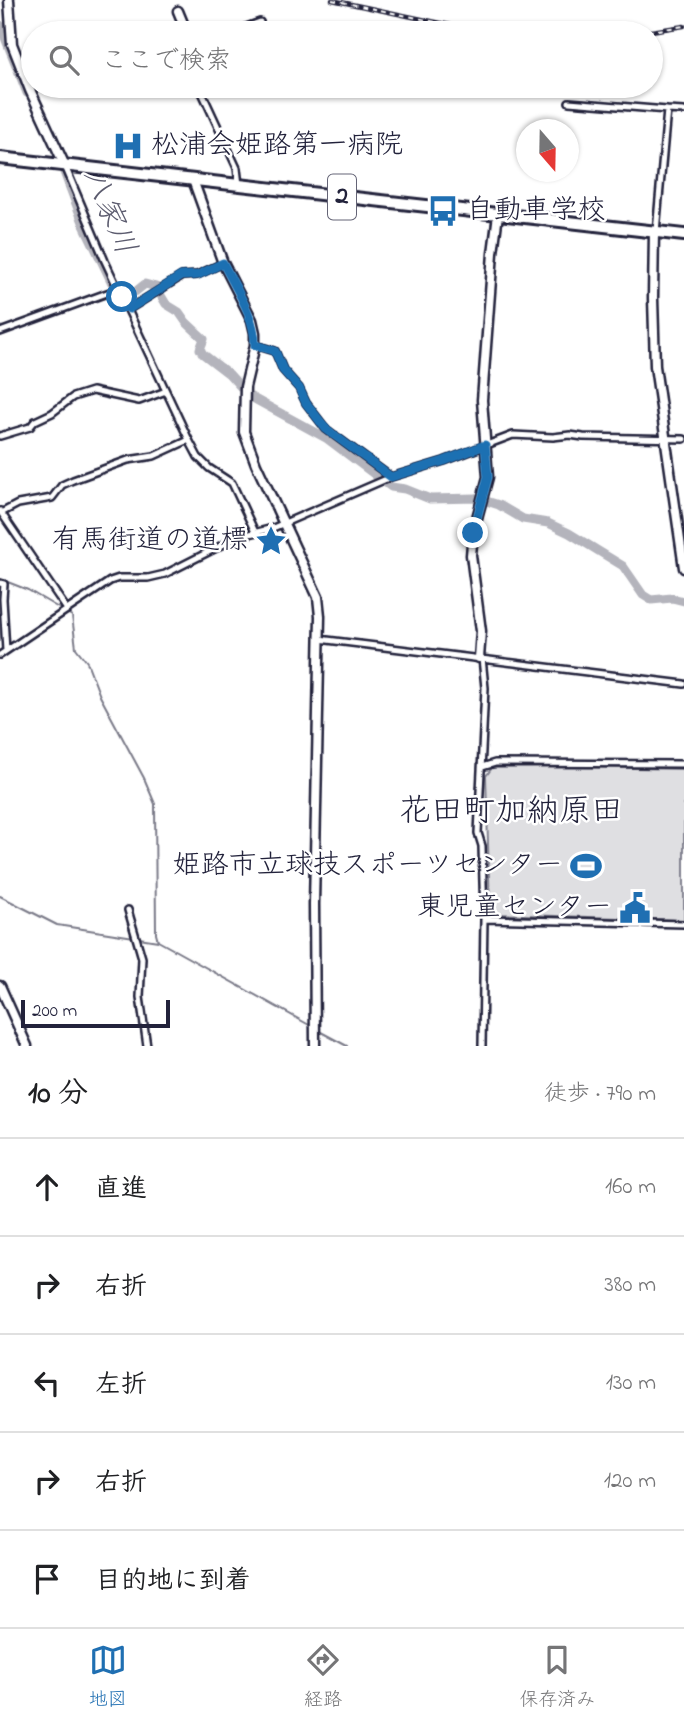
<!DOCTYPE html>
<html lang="ja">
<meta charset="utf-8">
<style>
body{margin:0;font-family:"Indie Flower","Klee One",sans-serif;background:#f2f2f2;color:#202124}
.compass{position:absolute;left:516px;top:119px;width:63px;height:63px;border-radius:50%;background:#fff;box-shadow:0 2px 5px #0004;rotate:160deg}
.scale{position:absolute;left:21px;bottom:18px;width:149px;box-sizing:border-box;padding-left:7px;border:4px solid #22223b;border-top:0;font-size:19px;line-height:24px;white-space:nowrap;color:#22223b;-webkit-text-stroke:5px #fff;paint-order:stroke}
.stop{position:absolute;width:21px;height:21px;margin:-16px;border:5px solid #1f6fb2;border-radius:50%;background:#fff}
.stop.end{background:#1f6fb2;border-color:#fff;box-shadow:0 2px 7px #0008}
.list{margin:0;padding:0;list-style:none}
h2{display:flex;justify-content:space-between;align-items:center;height:91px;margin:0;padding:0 28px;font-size:30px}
h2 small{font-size:23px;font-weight:400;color:#757577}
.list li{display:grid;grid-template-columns:46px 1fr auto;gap:21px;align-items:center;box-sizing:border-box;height:98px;padding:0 28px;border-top:2px solid #e0e0e0}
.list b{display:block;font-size:26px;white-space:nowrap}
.list em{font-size:23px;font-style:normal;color:#757577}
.icon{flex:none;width:38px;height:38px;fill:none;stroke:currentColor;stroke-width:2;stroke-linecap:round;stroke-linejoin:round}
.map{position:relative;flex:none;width:684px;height:1046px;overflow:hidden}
.search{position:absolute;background:#fff;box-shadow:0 2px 5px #0004;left:21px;right:21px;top:21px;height:77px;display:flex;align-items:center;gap:18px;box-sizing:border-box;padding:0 24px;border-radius:38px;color:#757577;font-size:26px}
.sheet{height:581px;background:#fff}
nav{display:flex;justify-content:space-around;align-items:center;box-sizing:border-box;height:98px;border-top:2px solid #e0e0e0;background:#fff;font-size:19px;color:#757577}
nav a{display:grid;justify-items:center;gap:4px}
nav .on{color:#1f6fb2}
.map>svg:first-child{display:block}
</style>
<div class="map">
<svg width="684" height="1046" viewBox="0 0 684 1046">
<rect width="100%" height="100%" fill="#fff"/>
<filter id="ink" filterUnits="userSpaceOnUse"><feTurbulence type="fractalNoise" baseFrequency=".0143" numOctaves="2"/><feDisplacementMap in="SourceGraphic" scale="14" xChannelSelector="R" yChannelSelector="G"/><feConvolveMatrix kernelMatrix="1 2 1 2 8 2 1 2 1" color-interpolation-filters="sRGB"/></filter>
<g filter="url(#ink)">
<path fill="#dfdfe2" stroke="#80808e" stroke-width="2" d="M583,767L684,769V920L495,914L490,911L486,776L492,768Z"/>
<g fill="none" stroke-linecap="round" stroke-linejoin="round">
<path stroke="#7a7a88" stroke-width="2" d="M0,579L28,590L72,616L76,648L87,662L100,696L144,778L155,804L156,934L158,941
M0,896L57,925L134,937
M139,938L158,941L311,1026
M319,1031L347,1046"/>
<path stroke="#b4b4bc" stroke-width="9" d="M0,25L27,93
M59,159L84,225L112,283L128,292H135L145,284L156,287L166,304L179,312L186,322L204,339L200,349L203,354L229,374L249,396L326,438L391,487L405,489L430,499L477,498L499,505L523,519L548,523L569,533L623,566L643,595L651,600L672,598L684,601"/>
<defs>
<path id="street" d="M230,33L260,22
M199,86L237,168L239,185
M569,102L667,110L656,232
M667,110L684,111
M65,166L105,261L189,440L198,457L209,468L232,483L255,532
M129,309L182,276L197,275L223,263
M0,332L118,289
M255,345L275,351L283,370L299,388L306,403L326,429L391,477
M0,436L30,427L35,421L52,413L73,397L92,391L139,401L166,391
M0,511L66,608
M1,513L18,504L52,498L62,485L73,480L128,460L154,456L189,440
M0,583L4,584L3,599L6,651
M319,639L684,684
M0,655L110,581L119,578H148L165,574L238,537L273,528L391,477L444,461L513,435L553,437L570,435L583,437L684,439
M482,658L485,688L478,833L482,846L484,919L482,1046
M482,767L495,763L684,764
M128,910L142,958L140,997L147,1046
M484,919L684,924"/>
<path id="secondary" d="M9,0L12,44L30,90L65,166
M178,11L187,33
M193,180L223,263L252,320L255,333V345L245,387L244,432L256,464L318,597L320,616L314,904L315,1046
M654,231L653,298L655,366L684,568
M479,658L481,631L471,555L473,533L488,477L482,400L493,253L498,214
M0,986L27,1046"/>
<path id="highway" d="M0,158L684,235"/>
</defs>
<use href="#street" stroke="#22223b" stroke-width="10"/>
<use href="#secondary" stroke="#22223b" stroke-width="13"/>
<use href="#highway" stroke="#22223b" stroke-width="16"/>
<use href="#street" stroke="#fff" stroke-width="5"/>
<use href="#secondary" stroke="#fff" stroke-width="8"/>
<use href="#highway" stroke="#fff" stroke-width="10"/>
<defs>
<path id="rail" d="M332,0L455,26L510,33
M638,33L684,26"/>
</defs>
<use href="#rail" stroke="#22223b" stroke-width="4.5"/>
<use href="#rail" stroke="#fff" stroke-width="2" stroke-dasharray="5" stroke-linecap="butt"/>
</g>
</g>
<g fill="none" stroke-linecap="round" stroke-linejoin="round" filter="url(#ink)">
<path stroke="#1f6fb2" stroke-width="9" d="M122,297L129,309L181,276L198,275L223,263C236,289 255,316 255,345L275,351L283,370L299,388L306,403L326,429L391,477L444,461L485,445L488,477L473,533"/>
</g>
<defs>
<symbol id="hospital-bare" viewBox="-9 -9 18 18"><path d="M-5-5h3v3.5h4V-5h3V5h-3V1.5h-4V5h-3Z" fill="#1f6fb2" stroke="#fff" stroke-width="2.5" paint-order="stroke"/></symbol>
<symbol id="bus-bare" viewBox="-9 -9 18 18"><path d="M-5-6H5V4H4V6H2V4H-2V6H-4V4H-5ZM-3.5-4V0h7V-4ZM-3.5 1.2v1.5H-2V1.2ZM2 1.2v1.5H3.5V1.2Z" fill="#1f6fb2" stroke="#fff" stroke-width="2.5" paint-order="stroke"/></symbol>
<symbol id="sight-bare" viewBox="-9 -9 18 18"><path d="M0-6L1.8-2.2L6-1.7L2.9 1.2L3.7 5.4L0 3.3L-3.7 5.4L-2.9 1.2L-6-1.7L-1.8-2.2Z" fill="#1f6fb2" stroke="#fff" stroke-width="2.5" paint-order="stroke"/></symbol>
<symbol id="stadium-bare" viewBox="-9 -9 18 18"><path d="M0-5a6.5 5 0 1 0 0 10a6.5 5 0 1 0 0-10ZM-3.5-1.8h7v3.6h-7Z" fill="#1f6fb2" stroke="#fff" stroke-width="2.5" paint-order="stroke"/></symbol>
<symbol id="civic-bare" viewBox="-9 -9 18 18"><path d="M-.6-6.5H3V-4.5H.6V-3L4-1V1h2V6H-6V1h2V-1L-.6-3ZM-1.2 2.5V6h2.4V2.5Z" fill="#1f6fb2" stroke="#fff" stroke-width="2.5" paint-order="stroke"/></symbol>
</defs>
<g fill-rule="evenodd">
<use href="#hospital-bare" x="106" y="124" width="44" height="44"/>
<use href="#bus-bare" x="421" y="189" width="44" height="44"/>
<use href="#sight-bare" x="249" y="519" width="44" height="44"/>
<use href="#stadium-bare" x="564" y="844" width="44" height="44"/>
<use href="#civic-bare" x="613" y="886" width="44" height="44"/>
</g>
<g text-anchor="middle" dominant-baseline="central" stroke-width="5" stroke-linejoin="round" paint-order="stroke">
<rect fill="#fff" stroke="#646476" stroke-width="2" x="328" y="174.5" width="28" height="45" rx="5"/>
<g font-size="26" font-weight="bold" fill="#22223b">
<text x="342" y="197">2</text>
</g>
<g font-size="28" fill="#22223b" stroke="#fff" text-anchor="end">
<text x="151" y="146" text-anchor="start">松浦会姫路第一病院</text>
<text x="466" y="211" text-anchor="start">自動車学校</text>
<text x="248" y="541">有馬街道の道標</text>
<text x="563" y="866">姫路市立球技スポーツセンター</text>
<text x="612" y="908">東児童センター</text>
</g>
<g font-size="30" font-style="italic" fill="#5c5c6f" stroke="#fff">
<text transform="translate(108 212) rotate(67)">八家川</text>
</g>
<g font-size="32" fill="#22223b" stroke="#fff">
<text x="511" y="812">花田町加納原田</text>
</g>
</g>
</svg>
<svg class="compass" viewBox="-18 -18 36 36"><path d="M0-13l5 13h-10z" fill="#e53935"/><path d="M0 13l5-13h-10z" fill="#757577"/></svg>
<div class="scale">200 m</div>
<div class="stop" style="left:122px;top:297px"></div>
<div class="stop end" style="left:473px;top:533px"></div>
<div class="search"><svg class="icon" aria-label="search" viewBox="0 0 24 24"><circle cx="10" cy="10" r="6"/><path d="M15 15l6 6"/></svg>ここで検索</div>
</div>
<section class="sheet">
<h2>10 分<small>徒歩 · 790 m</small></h2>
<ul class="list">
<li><svg class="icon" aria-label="ahead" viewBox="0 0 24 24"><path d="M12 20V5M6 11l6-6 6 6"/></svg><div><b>直進</b></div><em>160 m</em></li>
<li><svg class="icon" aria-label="right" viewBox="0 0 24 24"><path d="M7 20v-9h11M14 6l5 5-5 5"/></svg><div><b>右折</b></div><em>380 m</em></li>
<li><svg class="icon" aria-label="left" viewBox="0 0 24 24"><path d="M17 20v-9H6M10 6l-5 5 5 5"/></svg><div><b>左折</b></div><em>130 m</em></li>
<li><svg class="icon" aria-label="right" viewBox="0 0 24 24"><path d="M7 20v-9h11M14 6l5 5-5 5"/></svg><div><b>右折</b></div><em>120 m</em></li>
<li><svg class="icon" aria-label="arrive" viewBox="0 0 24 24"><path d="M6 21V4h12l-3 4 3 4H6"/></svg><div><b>目的地に到着</b></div></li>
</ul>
</section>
<nav>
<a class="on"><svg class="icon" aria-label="map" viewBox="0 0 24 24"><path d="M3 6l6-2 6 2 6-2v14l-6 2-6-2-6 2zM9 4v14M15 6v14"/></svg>地図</a>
<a><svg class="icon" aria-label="directions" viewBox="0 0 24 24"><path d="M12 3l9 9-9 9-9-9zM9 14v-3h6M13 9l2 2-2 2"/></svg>経路</a>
<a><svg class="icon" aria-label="saved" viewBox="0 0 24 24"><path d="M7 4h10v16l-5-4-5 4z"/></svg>保存済み</a>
</nav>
